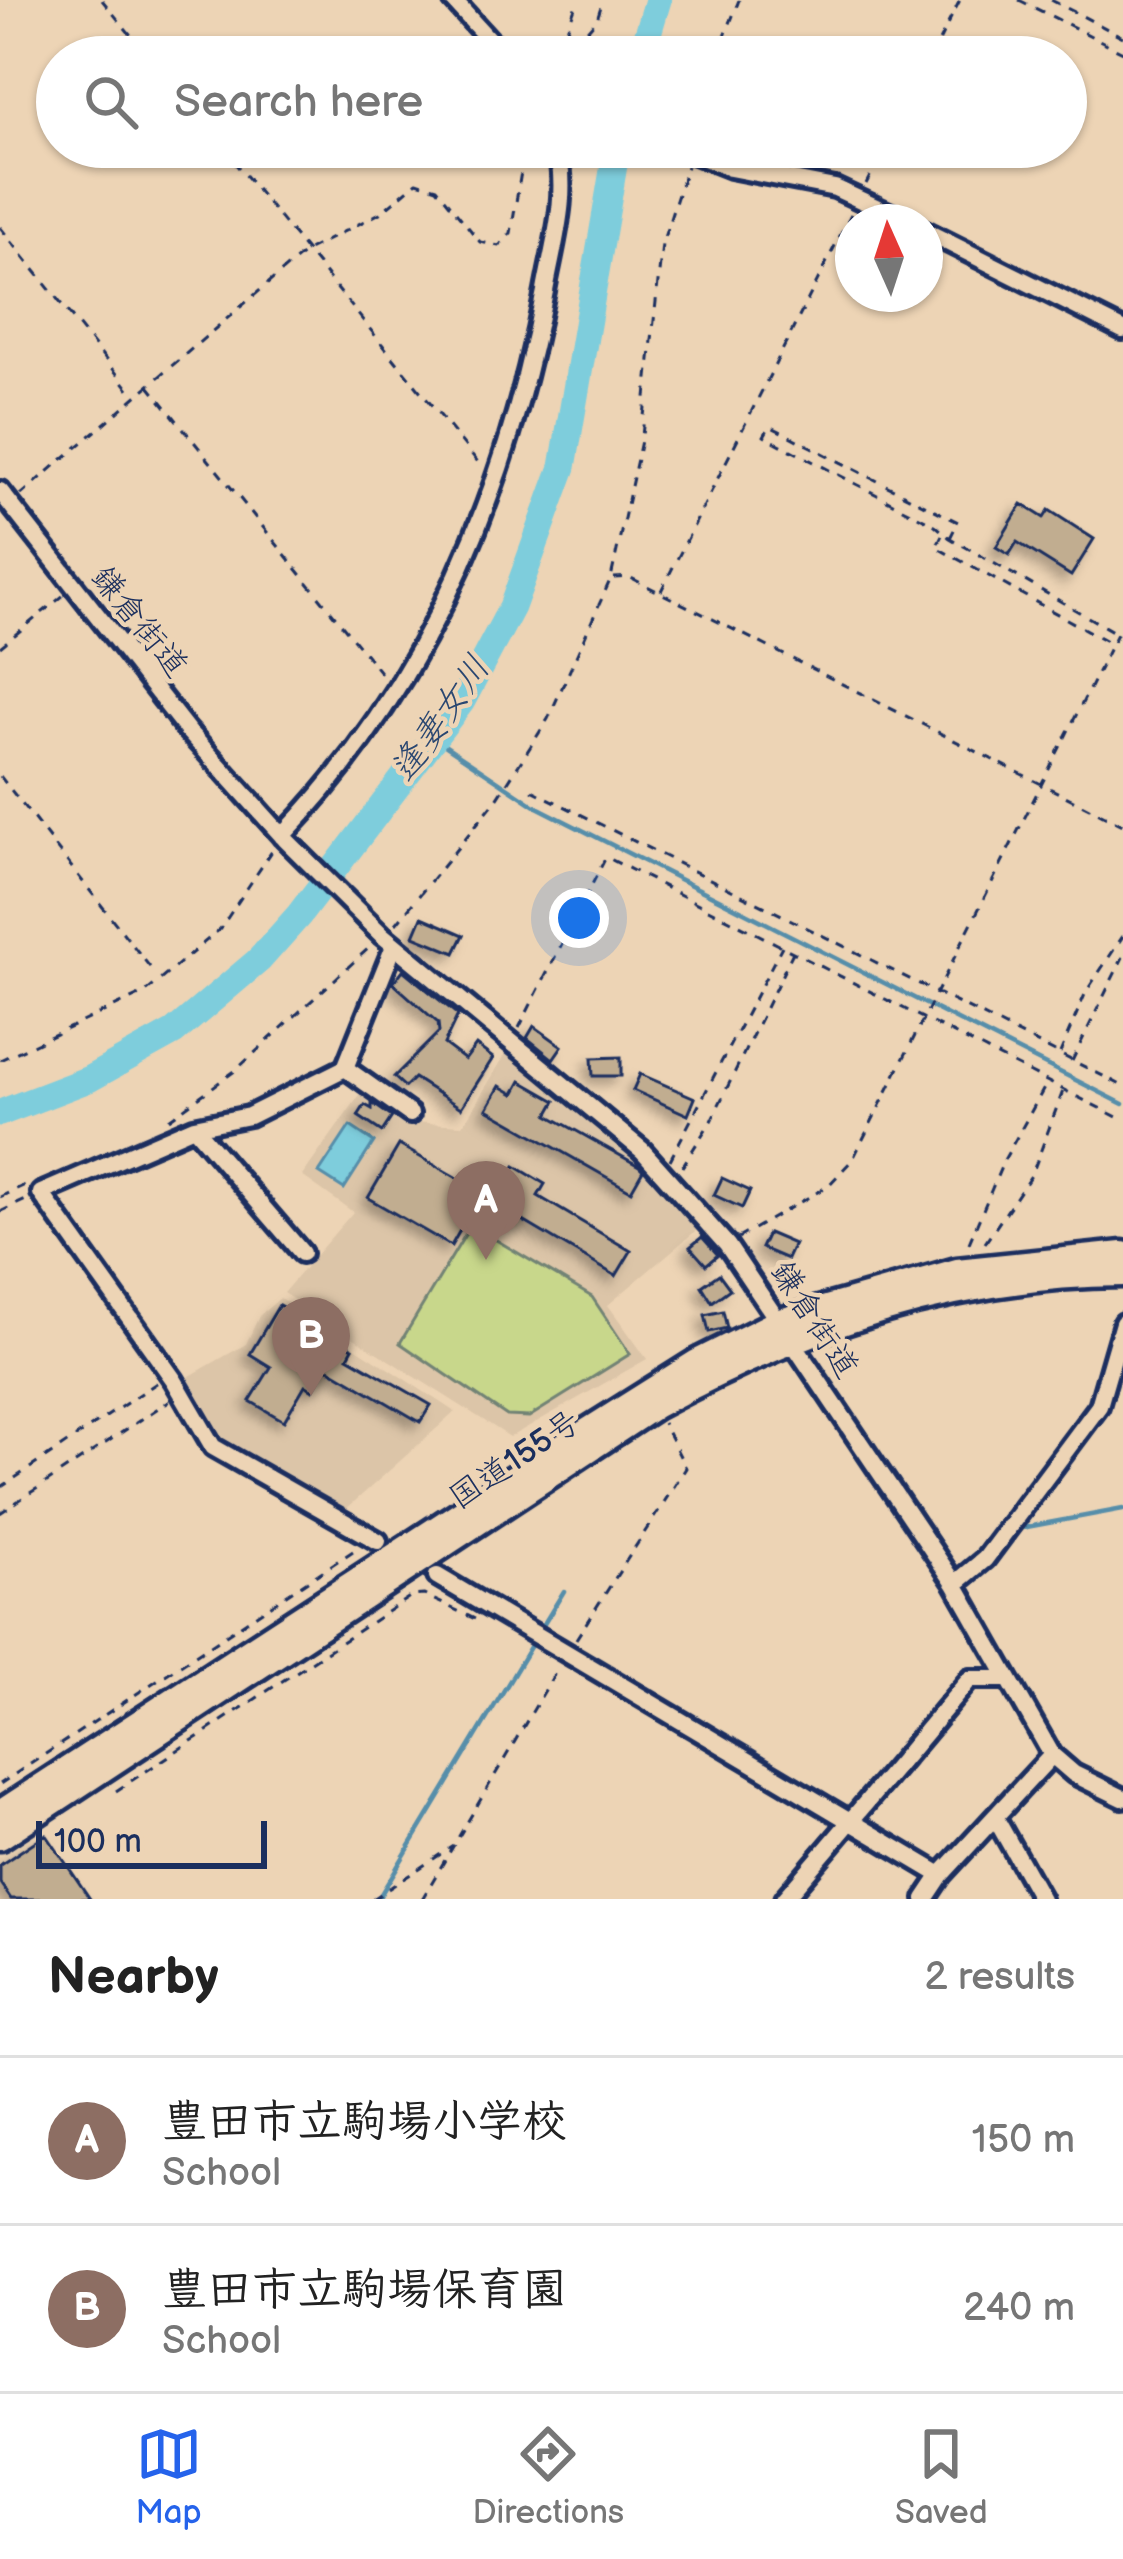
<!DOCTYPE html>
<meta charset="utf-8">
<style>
body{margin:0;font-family:"Balsamiq Sans","Klee One",sans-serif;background:#f2f2f2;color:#222}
.compass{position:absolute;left:835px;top:204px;width:108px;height:108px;border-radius:50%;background:#fff;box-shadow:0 3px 9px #0004;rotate:357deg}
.scale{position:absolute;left:36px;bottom:30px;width:231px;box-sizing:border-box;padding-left:12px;border:6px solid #1b2f5e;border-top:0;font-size:33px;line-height:42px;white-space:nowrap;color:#1b2f5e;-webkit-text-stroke:9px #edd4b5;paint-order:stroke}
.you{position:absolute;left:579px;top:918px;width:42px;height:42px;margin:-30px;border:9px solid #fff;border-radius:50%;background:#1a73e8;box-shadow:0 0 0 18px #1a73e833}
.badge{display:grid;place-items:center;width:78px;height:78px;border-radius:50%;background:#2563eb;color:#fff;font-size:39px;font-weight:700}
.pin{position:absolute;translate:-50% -99px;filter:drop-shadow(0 3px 6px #0008)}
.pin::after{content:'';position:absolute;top:63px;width:42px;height:36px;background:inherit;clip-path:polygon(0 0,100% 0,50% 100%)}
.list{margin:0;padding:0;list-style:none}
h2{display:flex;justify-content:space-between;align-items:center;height:156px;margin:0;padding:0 48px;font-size:51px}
h2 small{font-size:39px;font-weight:400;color:#767676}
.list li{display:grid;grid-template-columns:78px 1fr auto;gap:36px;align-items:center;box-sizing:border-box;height:168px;padding:0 48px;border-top:3px solid #e0e0e0}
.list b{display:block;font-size:45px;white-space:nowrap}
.list p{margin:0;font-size:39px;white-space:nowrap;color:#767676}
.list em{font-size:39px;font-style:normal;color:#767676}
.icon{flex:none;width:66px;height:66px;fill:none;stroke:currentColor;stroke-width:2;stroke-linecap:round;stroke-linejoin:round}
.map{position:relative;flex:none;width:1123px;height:1899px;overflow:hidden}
.search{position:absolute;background:#fff;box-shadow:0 3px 9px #0004;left:36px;right:36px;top:36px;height:132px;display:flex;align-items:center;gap:30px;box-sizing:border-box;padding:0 42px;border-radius:66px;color:#767676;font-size:45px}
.sheet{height:492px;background:#fff}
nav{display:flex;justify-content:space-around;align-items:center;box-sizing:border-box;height:168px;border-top:3px solid #e0e0e0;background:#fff;font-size:33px;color:#767676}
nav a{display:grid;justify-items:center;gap:6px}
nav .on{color:#2563eb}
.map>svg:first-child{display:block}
</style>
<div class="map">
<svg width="1123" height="1899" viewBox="0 0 1123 1899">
<defs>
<filter id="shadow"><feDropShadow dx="-7" dy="7" stdDeviation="6" flood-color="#0004"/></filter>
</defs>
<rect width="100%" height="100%" fill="#edd4b5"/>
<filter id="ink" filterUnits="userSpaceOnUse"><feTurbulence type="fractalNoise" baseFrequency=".00833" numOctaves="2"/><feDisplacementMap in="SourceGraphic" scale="24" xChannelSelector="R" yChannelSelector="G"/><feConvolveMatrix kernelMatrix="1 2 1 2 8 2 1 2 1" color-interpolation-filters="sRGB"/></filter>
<g filter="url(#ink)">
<path fill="#dcc5a8" d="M508,1050L649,1164L699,1228L608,1305L647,1359L510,1437L283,1293L353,1212L302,1176L364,1089L412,1122L463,1125Z
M280,1298L455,1412L345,1510L222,1442L183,1380L246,1344L259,1316Z"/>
<path fill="#c8d78b" stroke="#728374" stroke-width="3" d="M471,1225L592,1297L630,1354L529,1417L507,1416L400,1343Z"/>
<path fill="#7ecddc" stroke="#568eaa" stroke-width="3" d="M350,1126L374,1142L344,1189L319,1173Z"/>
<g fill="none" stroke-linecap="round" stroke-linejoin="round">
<path stroke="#568eaa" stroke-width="4.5" d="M437,740L537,807L1123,1104
M1016,1529L1123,1509
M539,1632L564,1591
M378,1899L533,1642"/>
<path stroke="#7ecddc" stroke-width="27" d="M641,57L658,0
M0,1113L89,1079L174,1032L259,960L299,915L462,701L512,607L563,467L617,147"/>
</g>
<path fill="#c1ad90" stroke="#1b2f5e" stroke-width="3" filter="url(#shadow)" d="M1022,504L1044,518L1049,510L1094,539L1071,576L1017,542L1009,555L996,547Z
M422,917L464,935L455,953L414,936Z
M403,970L458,1015L444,1044L465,1060L476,1045L493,1058L461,1108L414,1078L405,1087L394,1077L439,1032L438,1023L393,983Z
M534,1026L562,1046L553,1059L527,1038Z
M621,1057V1076H593L592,1058Z
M640,1074L695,1098L688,1115L633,1090Z
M521,1081L556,1101L548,1115L639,1166L643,1170L631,1191L487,1109L500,1086L514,1094Z
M372,1103L392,1117L382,1132L358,1116L365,1105L372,1109Z
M399,1145L482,1192L451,1246L368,1198Z
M515,1166L545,1184L538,1196L631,1251L616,1276L493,1203Z
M722,1178L750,1191L742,1208L714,1195Z
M768,1233L794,1244L787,1259L761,1248Z
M702,1237L718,1255L706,1265L690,1247Z
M719,1274L730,1289L712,1302L702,1286Z
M279,1305L353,1348L348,1357L431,1405L420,1422L326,1367L313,1390L305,1385L284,1421L250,1401L271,1367L250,1354Z
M723,1311L727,1328L709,1332L705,1315Z
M46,1834L90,1899H11L0,1883V1865Z"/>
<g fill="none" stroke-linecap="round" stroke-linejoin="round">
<defs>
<path id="minor" d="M453,0L490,41L514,57
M677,147L730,168L835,188L908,222
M925,231L1123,330
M0,491L187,730L285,839L382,935L642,1150L727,1245L955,1584L1052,1755L1074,1774L1123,1798
M282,836C427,685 506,495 545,291C554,241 569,196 557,147
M345,1068L410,1114
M194,1127L302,1253
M378,1541L213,1447L174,1380L41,1193L194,1127L249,1116L345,1068L394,946
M437,1576L941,1875
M955,1584L985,1559L1099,1406L1123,1323
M996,1819L1041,1899
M784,1899C847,1826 908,1753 970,1679H1007
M925,1899L941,1875L1052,1755"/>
<path id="highway" d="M0,1813L557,1450L697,1362L777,1322L957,1271L1123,1254
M0,1837L655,1406C801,1327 954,1275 1123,1274"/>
</defs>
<use href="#minor" stroke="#1b2f5e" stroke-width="26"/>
<use href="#highway" stroke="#1b2f5e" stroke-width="33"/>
<path stroke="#1b2f5e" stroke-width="3" stroke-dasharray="9 9" stroke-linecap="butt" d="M102,0L149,57
M1019,0L1123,52
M1051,0L1123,37
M539,57L565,34L578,0
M563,57L597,19L603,0
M717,57L739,0
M931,57L960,0
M222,147L482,467
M866,184L885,147
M0,227L133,394
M149,386L384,677
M21,495L306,251L380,213L417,182L437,188L480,242L499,246L511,233L525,147
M942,535L936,547L1110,643
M950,538L958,522L770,426L764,436L935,525L950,538L1114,632
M614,578L629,577L1123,825
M661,591L851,214
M0,647L64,595
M0,776L153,971
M532,790L1123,1086
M396,924L497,799L548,719L611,578L642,436L662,244L687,166
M519,1028L606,857L1123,1120
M1060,1053L1086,992L1123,936
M0,1060L146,992L220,929L272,851
M1072,1061L1123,957
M169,1119L236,1070L371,946
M670,1160L782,946
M682,1167L711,1121L793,952
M0,1197L25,1185
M0,1212L26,1200
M738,1238L828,1186L853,1159L1123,622
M969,1243L1004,1160L1047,1083
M985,1243L1032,1174L1063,1091
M0,1488L158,1382
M0,1513L169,1401
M576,1639L686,1468L663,1423
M0,1784L359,1547
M116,1791L411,1596L424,1595L475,1619
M373,1899L453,1846
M422,1899L558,1668"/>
<use href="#minor" stroke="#edd4b5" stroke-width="16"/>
<use href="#highway" stroke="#edd4b5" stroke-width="24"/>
</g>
</g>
<g text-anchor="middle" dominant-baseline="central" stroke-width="9" stroke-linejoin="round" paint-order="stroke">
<g font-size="33" fill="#1b2f5e" stroke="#edd4b5">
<text transform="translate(139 622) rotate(51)">鎌倉街道</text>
<text transform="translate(814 1320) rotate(57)">鎌倉街道</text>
<text transform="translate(515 1460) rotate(-34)">国道155号</text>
</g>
<g font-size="36" font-style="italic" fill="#2a4771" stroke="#edd4b5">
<text transform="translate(441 719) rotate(-55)">逢妻女川</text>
</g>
</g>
</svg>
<svg class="compass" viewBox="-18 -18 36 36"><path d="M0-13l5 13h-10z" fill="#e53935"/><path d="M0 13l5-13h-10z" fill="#767676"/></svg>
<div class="scale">100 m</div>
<div class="you"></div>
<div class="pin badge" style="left:486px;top:1260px;background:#8d6e63">A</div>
<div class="pin badge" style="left:311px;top:1396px;background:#8d6e63">B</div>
<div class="search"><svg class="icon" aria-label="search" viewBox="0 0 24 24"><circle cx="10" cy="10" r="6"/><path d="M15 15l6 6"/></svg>Search here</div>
</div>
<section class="sheet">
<h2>Nearby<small>2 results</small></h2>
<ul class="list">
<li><span class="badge" style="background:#8d6e63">A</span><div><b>豊田市立駒場小学校</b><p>School</p></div><em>150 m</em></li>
<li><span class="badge" style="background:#8d6e63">B</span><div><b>豊田市立駒場保育園</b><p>School</p></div><em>240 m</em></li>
</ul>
</section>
<nav>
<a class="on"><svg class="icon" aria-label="map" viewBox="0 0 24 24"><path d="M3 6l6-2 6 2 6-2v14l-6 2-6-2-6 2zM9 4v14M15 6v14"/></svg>Map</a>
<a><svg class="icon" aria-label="directions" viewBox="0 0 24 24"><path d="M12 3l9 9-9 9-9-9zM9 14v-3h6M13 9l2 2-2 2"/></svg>Directions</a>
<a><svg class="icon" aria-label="saved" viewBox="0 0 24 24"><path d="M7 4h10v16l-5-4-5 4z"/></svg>Saved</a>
</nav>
